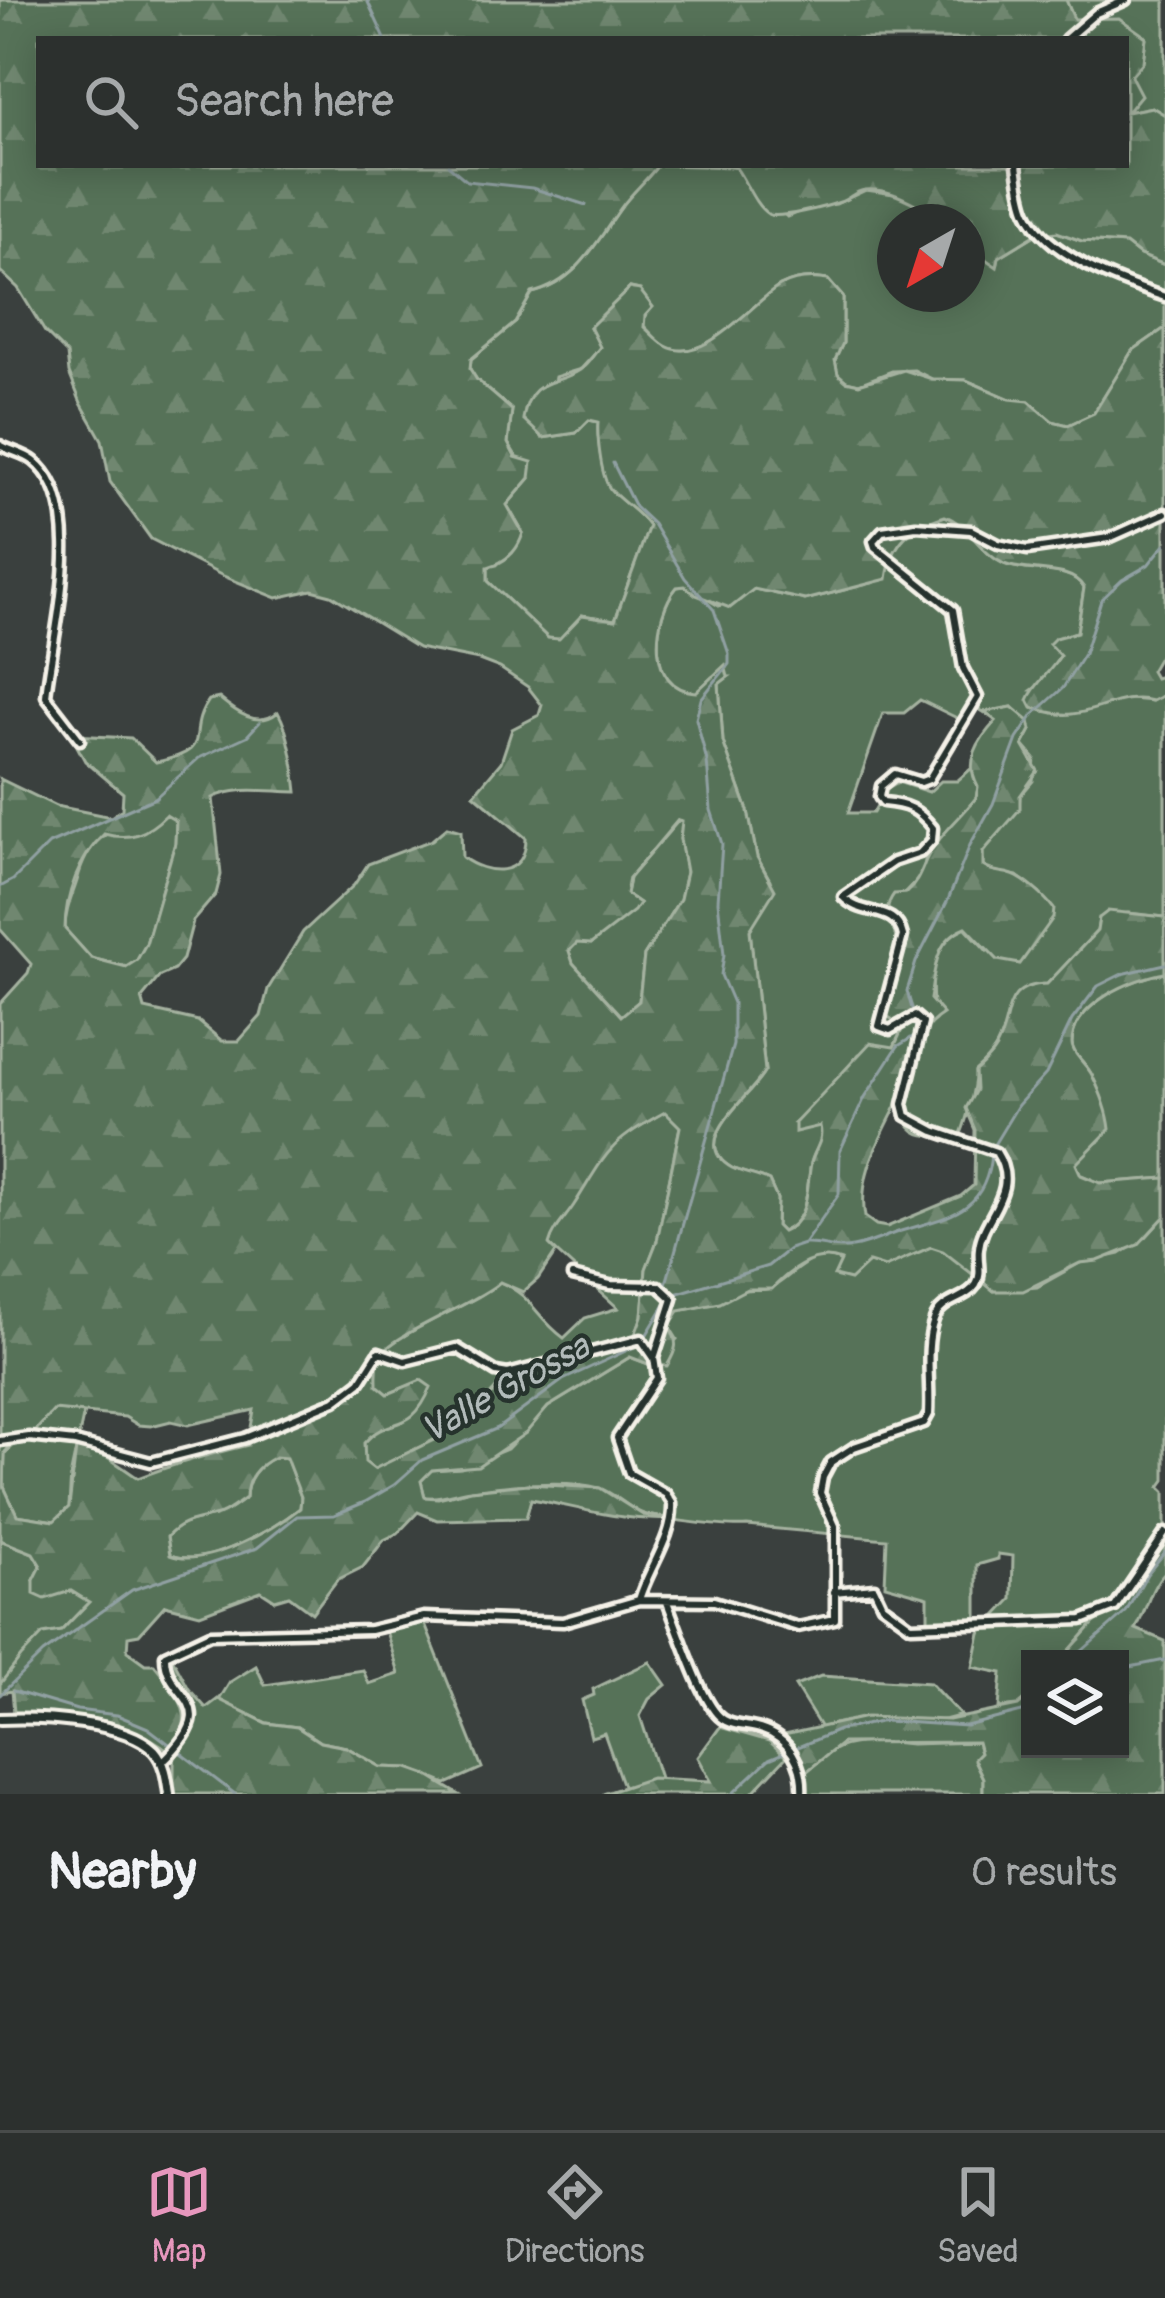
<!DOCTYPE html>
<style>
body{margin:0;font-family:Pangolin,sans-serif;background:#383c3a;color:#f1f3f6}
.controls{position:absolute;right:36px;bottom:36px;display:grid;overflow:hidden;border-radius:0px;box-shadow:0 6px 30px #0003}
.controls button{width:108px;height:108px;display:grid;place-items:center;padding:0;border:0;border-bottom:3px solid #484b4a;background:#2c302e;color:#f1f3f6;font:60px sans-serif}
.compass{position:absolute;left:877px;top:204px;width:108px;height:108px;border-radius:50%;background:#2c302e;box-shadow:0 6px 30px #0003;rotate:219deg}
.list{margin:0;padding:0;list-style:none}
h2{display:flex;justify-content:space-between;align-items:center;height:156px;margin:0;padding:0 48px;font-size:51px}
h2 small{font-size:39px;font-weight:400;color:#a6a9aa}
.icon{flex:none;width:66px;height:66px;fill:none;stroke:currentColor;stroke-width:2;stroke-linecap:round;stroke-linejoin:round}
.map{position:relative;flex:none;width:1165px;height:1794px;overflow:hidden}
.search{position:absolute;background:#2c302e;box-shadow:0 6px 30px #0003;left:36px;right:36px;top:36px;height:132px;display:flex;align-items:center;gap:30px;box-sizing:border-box;padding:0 42px;border-radius:0px;color:#a6a9aa;font-size:45px}
.sheet{height:336px;background:#2c302e}
nav{display:flex;justify-content:space-around;align-items:center;box-sizing:border-box;height:168px;border-top:3px solid #484b4a;background:#2c302e;font-size:33px;color:#a6a9aa}
nav a{display:grid;justify-items:center;gap:6px}
nav .on{color:#e797bd}
.map>svg:first-child{display:block}
</style>
<div class="map">
<svg width="1165" height="1794" viewBox="0 0 1165 1794">
<defs>
<pattern id="forest-firs" width="22" height="20" patternUnits="userSpaceOnUse" patternTransform="scale(3)"><rect width="22" height="20" fill="#567258"/><path d="M5 1l3.5 6h-7zM16 11l3.5 6h-7z" fill="#6f8770"/></pattern>
</defs>
<rect width="100%" height="100%" fill="#3a403e"/>
<filter id="ink" filterUnits="userSpaceOnUse"><feTurbulence type="fractalNoise" baseFrequency=".00833" numOctaves="2"/><feDisplacementMap in="SourceGraphic" scale="24" xChannelSelector="R" yChannelSelector="G"/><feConvolveMatrix kernelMatrix="1 2 1 2 8 2 1 2 1" color-interpolation-filters="sRGB"/></filter>
<g filter="url(#ink)">
<path fill="#567258" stroke="#a5b2a0" stroke-width="3" fill-rule="evenodd" d="M1066,0H1165V115L1152,107L1126,112L1131,76L1143,62L1146,37L1074,19Z
M658,165L735,167L787,217L817,204H836L866,190L901,195L934,213L956,216L972,224L980,233L981,250L997,266L999,257L1035,235L1057,232L1082,241L1126,244L1140,255L1165,265V328L1132,351L1094,413L1068,425L1052,421L1029,401L1010,399L966,380L932,379L914,370L892,371L859,384L846,381L838,374L835,360L843,343V297L828,280C812,277 795,278 780,286C751,303 704,368 665,346C658,342 650,332 644,326L640,290L630,288L590,327L601,347L581,369L555,377L543,438L576,433L589,420L598,422C597,437 602,481 612,491C624,504 638,511 649,526L615,620L582,615L559,640L548,638L488,581V567L497,565L523,533L507,505L530,478L508,443L512,410L477,380L470,369L471,359L515,323L532,293C577,282 595,244 620,209C631,193 647,180 658,165ZM895,222H967V294H895Z
M945,516C968,523 980,553 1004,564C1028,575 1070,564 1084,588L1077,632L1055,638L1054,649L1061,655L1043,682L1032,690L1152,701L1165,694V917L1128,913L1099,918L1097,931L1054,977L1047,984C1009,984 1010,1024 995,1049C990,1057 982,1065 975,1072C976,1085 965,1129 958,1139C921,1132 914,1144 897,1104C910,1080 912,1034 935,1020C930,986 928,943 965,927L987,951L1039,893L1017,876L989,872L983,866V852L1019,809L1020,796L1033,781L1035,759L1023,745L1031,730L1012,707L984,712L972,706L959,719L920,700L904,713H883L848,813H873L886,789L898,782L929,792L941,781H957L972,768L978,787L976,798L925,861L923,874L886,913L896,932L895,1021L901,1032L894,1047L859,1054L815,1106L795,1123L821,1126C824,1142 815,1149 811,1163C806,1189 810,1220 782,1232L776,1226L777,1199L769,1181C758,1175 744,1174 732,1168C685,1142 752,1097 765,1071L750,930L766,899L770,880L757,857L748,811L723,742L719,683L728,677H712L696,693C645,689 653,615 677,587L685,586L719,606L754,589L805,600L872,583L909,530Z
M166,815L176,820L175,843L146,944L137,960L127,967L91,958L65,929C65,908 74,893 79,874C94,826 122,828 166,815Z
M679,820L683,821L680,839L686,872L680,899L644,956L639,1001L622,1016L573,963L569,951L577,942L591,944L639,903L626,894L629,878Z
M1165,973V1178L1100,1183L1081,1175L1076,1164L1084,1151L1101,1140C1098,1119 1098,1094 1091,1074C1087,1063 1071,1054 1072,1042C1075,1002 1133,978 1165,973Z
M665,1111L680,1126L657,1241L646,1269L642,1316L635,1335L622,1344H599L503,1379C493,1395 480,1407 462,1411L442,1436L373,1470L364,1462V1443L421,1381L388,1394L376,1386C377,1377 376,1364 379,1357C391,1334 477,1303 500,1282C532,1295 536,1318 564,1338L585,1318L618,1308L549,1245L552,1235L577,1200L596,1164L618,1140Z
M1165,1216V1480L1160,1487L1165,1492V1542L1110,1612L1094,1623L1062,1659H1030V1696L1018,1706L999,1708L1002,1673L973,1667L980,1633L1012,1599L1013,1556L998,1554V1559L977,1565V1616L949,1629L928,1631V1597L885,1585L887,1539L747,1526C730,1528 653,1519 639,1512C626,1506 614,1493 599,1488C568,1479 503,1485 470,1490C454,1492 442,1499 425,1497L421,1481L431,1470L461,1468L507,1449L548,1407L630,1357L651,1365L677,1339L669,1326L679,1310C709,1308 720,1297 745,1290C754,1288 765,1292 773,1287C795,1275 813,1245 841,1262L838,1270L850,1279L869,1262C901,1271 906,1249 932,1247C947,1246 982,1281 994,1291L1037,1287L1080,1263L1120,1254L1146,1237Z
M54,1410L84,1412L71,1473L69,1507L55,1521L17,1515L4,1487L5,1453Z
M275,1457H286L301,1497L300,1508C272,1530 206,1569 170,1555L167,1537C182,1519 200,1521 220,1514C229,1511 238,1503 246,1498C246,1479 258,1465 275,1457Z
M0,1540L33,1553L41,1566L34,1580L87,1597L89,1602L61,1631L43,1635L0,1684Z
M424,1622L482,1768L446,1784L408,1768L381,1767L346,1747L320,1742L297,1727L267,1723L219,1700L230,1682L256,1666L265,1685L363,1670L369,1684L399,1674L386,1631Z
M650,1662L666,1685L649,1699L640,1716L660,1778L624,1789L604,1733L591,1737L582,1700L594,1695L593,1689Z
M821,1676L930,1683L960,1715C922,1732 867,1710 821,1728L795,1686Z
M881,1741L911,1744L977,1742L980,1753L974,1760L983,1778V1794H807L806,1772C839,1743 839,1745 881,1741Z"/>
<path fill="url(#forest-firs)" stroke="#a5b2a0" stroke-width="3" fill-rule="evenodd" d="M0,0H1066L1074,19L1119,18L1146,37L1143,62L1131,76L1141,95L1127,112L1152,107L1165,115V265L1140,255L1126,244L1082,241L1057,232L1035,235L999,257L997,267L984,258C978,239 980,220 954,216C937,213 953,220 936,214C912,204 893,188 865,190C854,191 850,199 840,202C829,206 776,220 768,214C754,205 746,181 736,168L721,165H1126V39H39V165H658C647,180 631,193 620,209C595,244 577,282 532,293L515,323L471,359L470,369L477,380L512,410L508,443L515,457L532,462L530,478L507,505L523,533C518,551 506,562 488,567V581L548,638L559,639L582,615L615,620L649,526C638,511 624,504 612,491C601,481 597,437 598,422L589,420L576,433L543,438L523,419C530,376 556,386 580,370C588,365 594,354 600,347L590,327L630,288L640,290L653,307L645,316L644,327C650,332 658,342 666,346C704,367 751,303 780,286C795,278 812,277 828,280L843,297V343L835,360L838,374L846,381L859,384L904,370L932,379L966,380L1010,399L1029,401L1052,421L1068,425L1094,413L1132,351L1165,328V647L1151,671L1155,678L1165,675V694L1152,701C1123,693 1101,711 1072,714C1059,716 1045,711 1032,708L1028,700C1034,685 1051,671 1060,656L1049,644L1055,638L1077,632L1084,588C1070,564 1027,574 1004,564C980,553 968,524 945,516C910,527 892,541 887,579L805,600L754,589L730,608L696,595L685,586L677,587C653,615 645,689 696,692L725,665L728,677L719,684L723,742L748,811L757,857L775,890L750,930L765,1071C752,1096 685,1142 732,1168C744,1174 758,1175 769,1181L777,1199L776,1226L782,1232C810,1221 806,1189 811,1163C814,1149 824,1142 820,1126L795,1132V1123L870,1043L894,1047L901,1032L895,1021L885,1015C884,990 895,971 897,948C898,925 878,915 894,894L906,893C918,882 920,874 926,860C936,838 961,817 976,798L978,787C964,762 978,740 996,721L984,712L1012,707L1029,721L1031,730L1023,745L1038,771L1020,796V809L983,852V866C994,874 1001,870 1013,875C1026,880 1045,897 1054,909L1053,918L1020,964L998,960L966,927C934,940 935,970 930,999L943,1014C911,1034 917,1063 902,1094C884,1134 857,1171 865,1217L876,1225L887,1227L961,1196L974,1185L975,1130L966,1108L976,1090L975,1071C982,1065 991,1057 996,1048C1013,1017 1000,985 1047,984L1097,931L1099,918L1108,911L1165,917V973C1134,978 1073,1003 1072,1043C1072,1054 1087,1065 1092,1075C1100,1091 1108,1111 1110,1129L1076,1164L1081,1175L1100,1183L1165,1178V1216L1138,1245L1098,1261L1080,1263L1023,1291H994L943,1251L931,1247L885,1267L869,1262L850,1280L834,1276L841,1261C815,1250 790,1270 772,1289H747L720,1303L679,1311L669,1326C679,1343 677,1349 667,1366L651,1365L630,1357L548,1407L526,1433L478,1466L432,1470L421,1481L425,1497L438,1498L471,1490L528,1484L600,1488L643,1515L677,1519C623,1523 578,1507 531,1499L526,1518L437,1520L418,1512L398,1533L384,1540L363,1567L337,1580L312,1613L289,1596L275,1600L261,1591L200,1614L165,1605L139,1634L128,1636L127,1651L145,1664H154C176,1692 202,1720 168,1750C118,1714 74,1716 14,1712L12,1691L0,1693V1684L21,1657L43,1634L61,1631L89,1602L71,1591L45,1599L34,1594V1580L41,1566L33,1553L0,1540V1004L28,973L31,964L0,929V779L56,806L111,817L122,809L123,793L85,761L71,735L131,738L156,762C218,749 183,736 209,700L219,698C236,712 258,729 278,712C289,731 295,769 297,792C271,792 236,785 213,798L221,875L216,894L193,921L183,959L174,970L160,976L142,998L145,1009L198,1021L222,1041H239L261,1016L268,989L303,932L354,885L368,864L432,840L447,827L461,831L462,857C487,876 526,878 526,838L474,794L501,762L512,729L539,715L542,705L528,687L500,668L479,660L418,648L331,595L312,590L277,598L223,576L151,539L110,482L102,440L81,403L69,373L67,354L45,332L18,288L0,271ZM166,815L176,821L175,843L146,944L137,960L126,967L91,958L65,929C65,895 80,856 104,834C130,841 147,834 166,815ZM678,820L682,821L680,839L686,872L680,899L644,956L639,1001L621,1016L573,963L569,951L577,943L591,944L634,911L639,903L626,894L629,878ZM665,1112L680,1127L657,1241L646,1269L642,1316L635,1335L621,1344H599L552,1363L523,1369L503,1379L495,1392L475,1408L462,1411L442,1436L374,1469L365,1462L364,1443C390,1413 410,1438 431,1387L421,1380L388,1394L377,1385C377,1377 376,1364 379,1357C391,1334 477,1303 500,1282L523,1292L538,1279L556,1252L549,1245C553,1229 565,1219 574,1205C607,1153 607,1143 665,1112ZM54,1410L125,1417L138,1425L151,1426L171,1421L188,1425L254,1410L248,1445C210,1454 173,1464 138,1478L103,1454L76,1448L69,1507L54,1521L17,1515L4,1487L5,1452L15,1441L28,1439ZM275,1457L286,1458L301,1497L300,1508C272,1530 205,1569 170,1555L167,1537C182,1519 200,1521 221,1514C229,1511 238,1503 246,1498C246,1478 258,1465 275,1457Z
M1165,1542V1572C1150,1587 1147,1609 1136,1629L1165,1641V1794H983V1778L974,1759L980,1753L977,1742L842,1743L806,1772L798,1750L784,1735L866,1717L949,1720L1018,1706L1030,1696V1749H1120V1659H1062L1094,1623L1110,1612Z
M170,1654L189,1689L206,1708L218,1699L266,1723L297,1727L320,1742L346,1747L381,1767L408,1768L425,1774L458,1794H174V1760L197,1720L194,1704L168,1662Z
M720,1727L769,1741L786,1757L751,1794H603L651,1778L711,1781L698,1757Z"/>
<g fill="none" stroke-linecap="round" stroke-linejoin="round">
<path stroke="#90a0a2" stroke-width="3" d="M367,0L385,39
M448,165L467,181L532,188L586,205
M613,463L635,507L653,524L685,578L714,610L729,654V664L701,699L696,719L707,761L711,810L722,844L718,901L724,954L721,975L733,1003V1045L666,1284
M0,887L13,880L49,844L155,798L199,758L247,736L260,722
M913,1012L907,991L916,962L948,900L970,845L993,804L1017,739L1033,715L1063,688L1084,654L1101,600L1122,580L1148,565L1165,544
M992,1148L1018,1105L1046,1074L1072,1020L1098,986L1122,974L1165,964
M805,1244C818,1243 829,1248 843,1248C860,1248 881,1238 898,1232C945,1217 986,1215 991,1154
M1073,1659L1126,1612L1147,1574L1165,1552
M1120,1669L1165,1660
M13,1691L77,1710L117,1715L148,1728L235,1794
M0,1695L43,1653L132,1590L257,1548L297,1516L334,1515L365,1502L394,1485L422,1460L498,1428L563,1380L641,1344L667,1301L675,1294L768,1266L789,1249L804,1244L839,1194L840,1151L865,1097L898,1046L916,1035L915,1021
M732,1794L769,1759L839,1730L885,1721L966,1726L1030,1710"/>
<defs>
<path id="minor" d="M1066,39L1096,13L1126,0
M1017,165C1019,180 1021,199 1027,212C1047,257 1123,283 1165,297
M0,445C10,451 24,453 34,461C90,505 52,635 46,696L80,740
M572,1276L610,1285L659,1286L673,1299L654,1358L657,1378L617,1438L629,1473L666,1494L672,1503C674,1537 648,1568 639,1600
M0,1441L29,1437L75,1442L151,1462L245,1438L335,1401L360,1382L379,1352L405,1361L457,1348L496,1372L508,1374L641,1339L654,1358
M834,1592L874,1588L882,1605L911,1626L1082,1620L1115,1607L1165,1533
M667,1602C679,1631 698,1692 717,1714C728,1727 744,1724 760,1729C789,1738 804,1764 802,1794
M162,1762C228,1699 164,1701 165,1655L210,1634L370,1630L424,1617L563,1622L639,1600L714,1601L798,1627L835,1619V1526L820,1493L823,1477L831,1462L854,1447L924,1423L929,1414C931,1384 924,1347 934,1320C941,1299 965,1301 976,1285C983,1274 977,1260 979,1248C982,1216 1022,1192 996,1152L934,1131L906,1116L903,1104L923,1023L915,1016L890,1030L879,1026L903,936C896,904 862,918 843,897L893,862L920,853L932,840L933,828C918,809 907,804 883,802L879,797L881,786L895,774L921,782L929,779L978,697L963,668L953,610L875,547L873,541L882,531L916,526L971,530L998,544L1027,550L1109,538L1165,513"/>
<path id="tertiary" d="M0,1719C39,1717 125,1721 154,1750C165,1762 167,1779 169,1794"/>
</defs>
<use href="#minor" stroke="#f4f1e8" stroke-width="15"/>
<use href="#tertiary" stroke="#f4f1e8" stroke-width="16"/>
<use href="#minor" stroke="#26332d" stroke-width="6"/>
<use href="#tertiary" stroke="#26332d" stroke-width="8"/>
</g>
</g>
<g text-anchor="middle" dominant-baseline="central" stroke-width="9" stroke-linejoin="round" paint-order="stroke">
<g font-size="36" font-style="italic" fill="#b2bbba" stroke="#26332d">
<text transform="translate(505 1389) rotate(-29)">Valle Grossa</text>
</g>
</g>
</svg>
<div class="controls">
<button><svg class="icon" aria-label="layers" viewBox="0 0 24 24"><path d="M12 4l9 5-9 5-9-5zM3 14l9 5 9-5"/></svg></button>
</div>
<svg class="compass" viewBox="-18 -18 36 36"><path d="M0-13l5 13h-10z" fill="#e53935"/><path d="M0 13l5-13h-10z" fill="#a6a9aa"/></svg>
<div class="search"><svg class="icon" aria-label="search" viewBox="0 0 24 24"><circle cx="10" cy="10" r="6"/><path d="M15 15l6 6"/></svg>Search here</div>
</div>
<section class="sheet">
<h2>Nearby<small>0 results</small></h2>
<ul class="list">
</ul>
</section>
<nav>
<a class="on"><svg class="icon" aria-label="map" viewBox="0 0 24 24"><path d="M3 6l6-2 6 2 6-2v14l-6 2-6-2-6 2zM9 4v14M15 6v14"/></svg>Map</a>
<a><svg class="icon" aria-label="directions" viewBox="0 0 24 24"><path d="M12 3l9 9-9 9-9-9zM9 14v-3h6M13 9l2 2-2 2"/></svg>Directions</a>
<a><svg class="icon" aria-label="saved" viewBox="0 0 24 24"><path d="M7 4h10v16l-5-4-5 4z"/></svg>Saved</a>
</nav>
